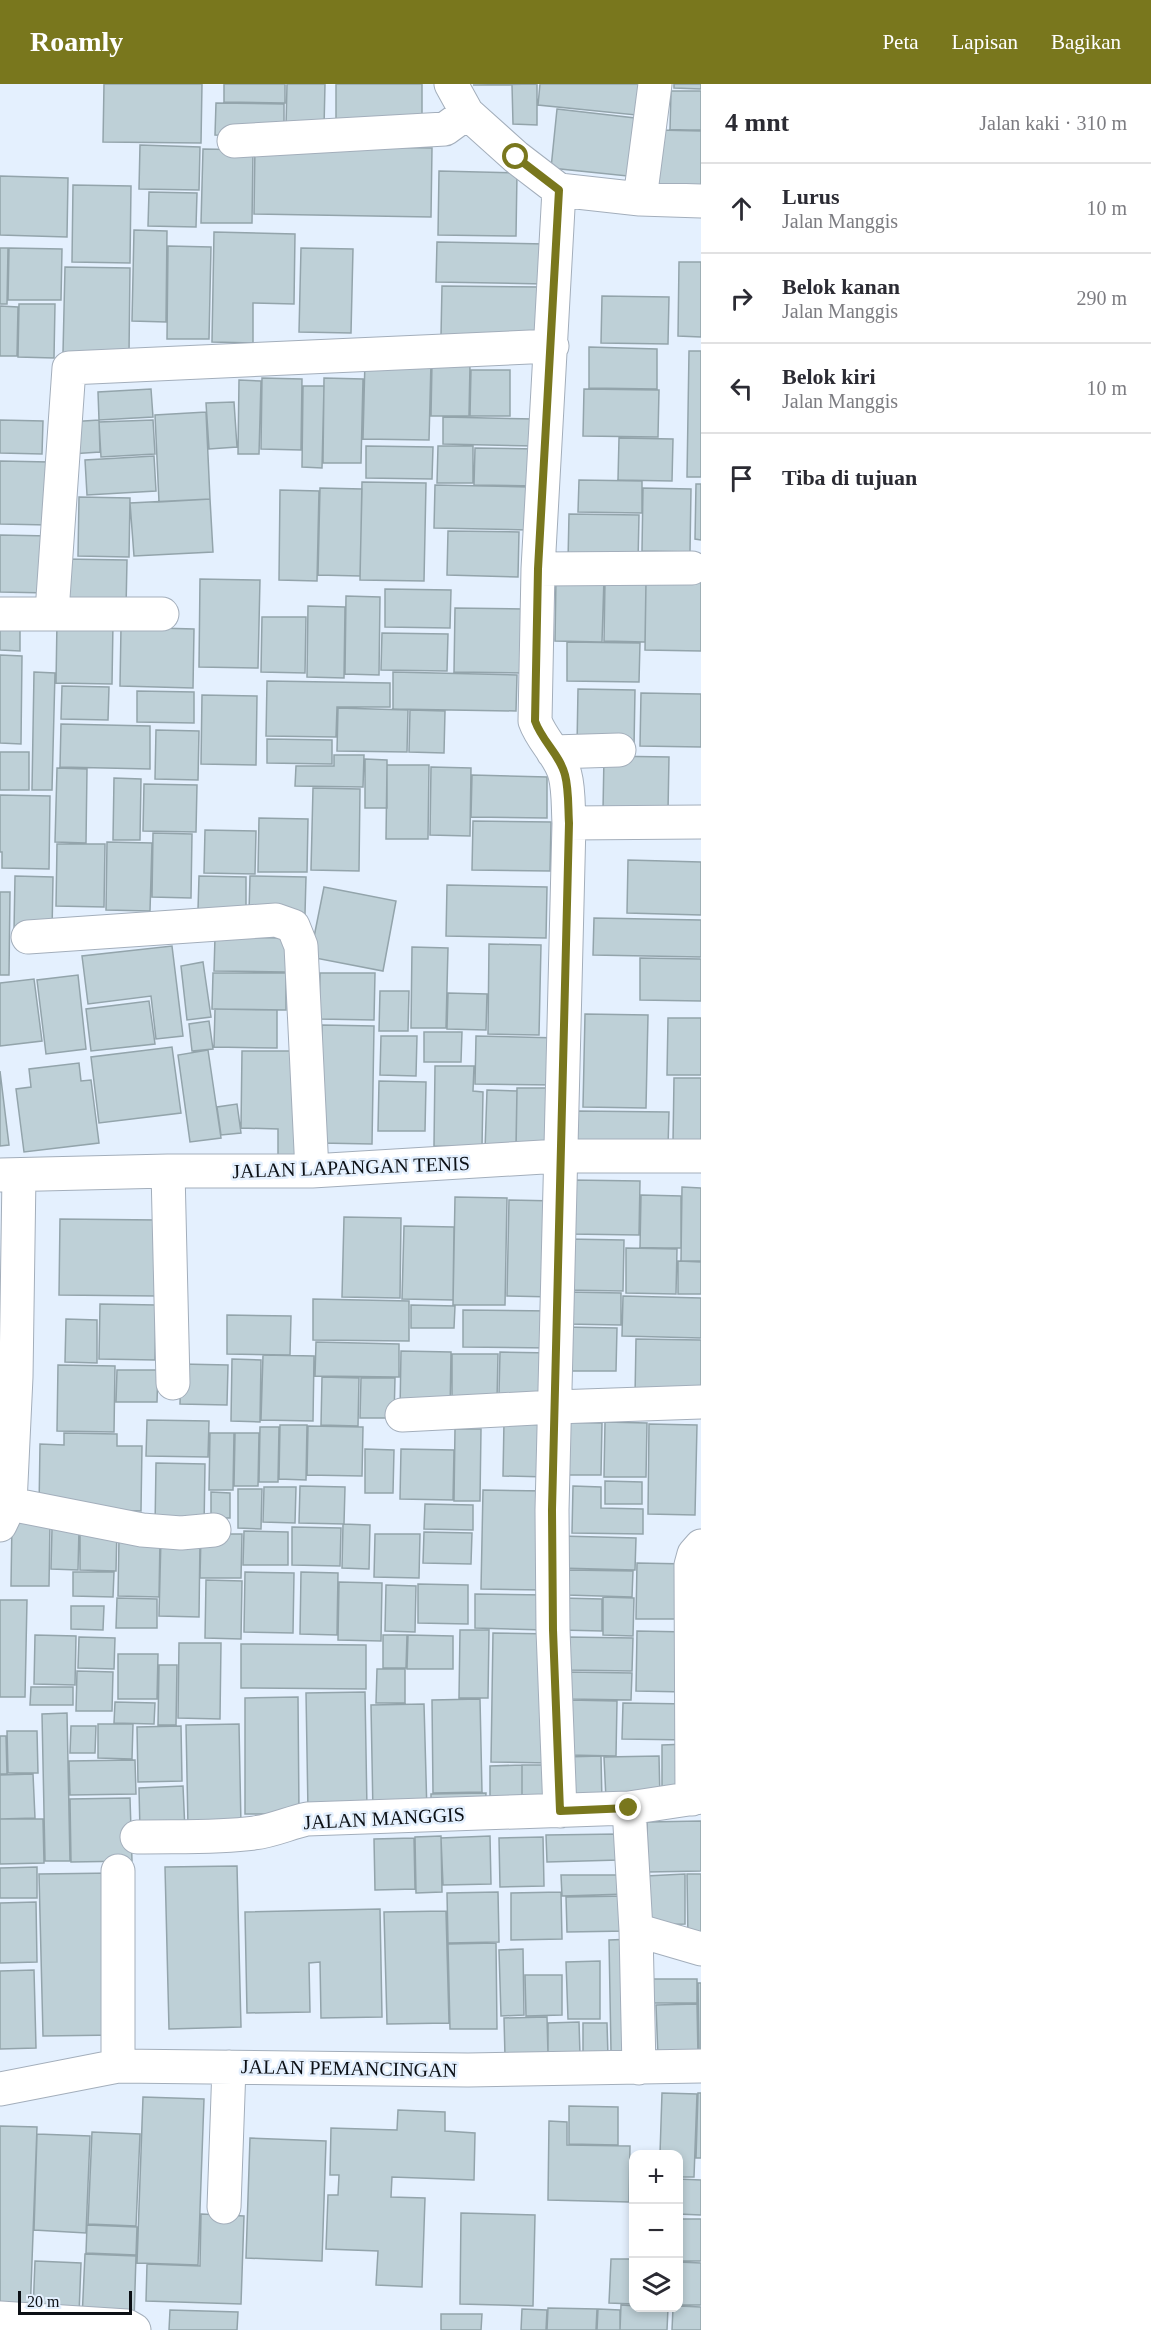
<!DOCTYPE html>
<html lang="id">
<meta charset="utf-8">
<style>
body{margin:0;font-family:"Times New Roman",serif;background:#f7f7f7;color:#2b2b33}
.controls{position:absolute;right:18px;bottom:18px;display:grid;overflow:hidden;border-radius:12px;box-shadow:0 3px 9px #0003}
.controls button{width:54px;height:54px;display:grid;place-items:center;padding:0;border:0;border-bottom:2px solid #e1e1e2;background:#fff;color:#2b2b33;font:30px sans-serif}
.scale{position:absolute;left:18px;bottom:15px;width:114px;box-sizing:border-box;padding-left:6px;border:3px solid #0c1015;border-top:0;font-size:16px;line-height:21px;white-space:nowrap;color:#0c1015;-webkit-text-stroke:4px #e4f0fe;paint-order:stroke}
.stop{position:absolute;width:18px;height:18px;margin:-14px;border:4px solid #79771d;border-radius:50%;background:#fff}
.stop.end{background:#79771d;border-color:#fff;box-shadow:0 2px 6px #0008}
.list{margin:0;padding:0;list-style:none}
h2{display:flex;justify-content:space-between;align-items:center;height:78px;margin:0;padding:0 24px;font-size:26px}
h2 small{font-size:20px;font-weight:400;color:#7c7c81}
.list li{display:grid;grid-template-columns:39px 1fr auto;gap:18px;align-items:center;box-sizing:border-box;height:90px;padding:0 24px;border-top:2px solid #e1e1e2}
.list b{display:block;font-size:22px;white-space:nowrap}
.list p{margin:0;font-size:20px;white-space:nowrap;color:#7c7c81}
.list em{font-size:20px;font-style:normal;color:#7c7c81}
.icon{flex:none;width:33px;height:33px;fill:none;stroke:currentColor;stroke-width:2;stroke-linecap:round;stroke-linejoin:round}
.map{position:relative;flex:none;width:701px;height:2246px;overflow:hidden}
header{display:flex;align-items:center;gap:36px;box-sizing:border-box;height:84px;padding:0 30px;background:#79771d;color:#fff}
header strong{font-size:28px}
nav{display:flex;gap:33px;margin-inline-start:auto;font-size:21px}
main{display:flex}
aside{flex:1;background:#fff}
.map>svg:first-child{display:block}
</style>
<header>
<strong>Roamly</strong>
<nav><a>Peta</a><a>Lapisan</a><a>Bagikan</a></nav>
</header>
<main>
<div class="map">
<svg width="701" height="2246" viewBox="0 0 701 2246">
<rect width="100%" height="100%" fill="#e4f0fe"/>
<path fill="#bed0d7" stroke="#93a4ab" stroke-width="1.5" d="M104,0H202L201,59L103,58Z
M224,0H285V19L224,18Z
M287,0H325L324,44L286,43Z
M336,0H422V43L336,41Z
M537,0V41L513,40L512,1H473Z
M540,0H649L646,32L538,21Z
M674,0H701V5L674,4Z
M671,7H701V46H670Z
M216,19L284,20V53L215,51Z
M557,25L644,35L637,93L551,84Z
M657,46L701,47V106H656Z
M140,61L200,63L199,106L139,105Z
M255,61L432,64L431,133L254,130Z
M203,65L253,66L252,139H201Z
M439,87L517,89L516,152L438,151Z
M0,92L68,94L67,153L0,151Z
M73,101L131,102L130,179L72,178Z
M149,108L197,109L196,143L148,142Z
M134,146L167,147L166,238L132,237Z
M214,148L295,150L294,220L253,219V259L212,258Z
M437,158L545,160L544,200L436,198Z
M168,162L211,163L209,255H167Z
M0,164H8L7,220H0Z
M9,164L62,165L61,216H8Z
M301,164L353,165L351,249L299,248Z
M679,178H701V253L678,252Z
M65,183L130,184L129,270L63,269Z
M442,202L540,203L539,254L441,252Z
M602,212L669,213L668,260L601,259Z
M19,220H55L54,274L18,273Z
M0,222L18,223L17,272H0Z
M589,263L657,265V305L589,304Z
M689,267H701V393H687Z
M365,276L431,278L429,356L363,355Z
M432,279L470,280L469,332H431Z
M471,286H510V332H470Z
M262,294L302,295L301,366L261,365Z
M324,294L363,295L361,379H323Z
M239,296L261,297L259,370H238Z
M303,302H324L322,384L302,383Z
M151,305L153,333L99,336L98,308Z
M584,305L659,306L658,353L583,352Z
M234,318L237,363L209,365L206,319Z
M206,328L210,415L159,418L155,331Z
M443,333L534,335V362L443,360Z
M0,336L43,337L42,370L0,369Z
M99,336L100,368L70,370L68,338Z
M153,336L155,370L101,373L99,338Z
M619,354L673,355L672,397L618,396Z
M366,362L433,363L432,395L366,394Z
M438,362H473V399H437Z
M475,364L537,365L536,402L474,401Z
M154,372L156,407L87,411L85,376Z
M0,377L49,378L48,441L0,440Z
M579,396L642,397V429L578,428Z
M362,398L426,399L424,497L360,496Z
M696,400H701V456L695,455Z
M435,401L529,403L528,446L434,444Z
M320,404L362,405L360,492L318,491Z
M643,404L691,405L690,468L642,467Z
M280,406L319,407L317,497L279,496Z
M79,413L130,414L129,473L78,472Z
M210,415L213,468L134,472L130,419Z
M569,430L639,431L638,478L568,477Z
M448,447L519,448L518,493L447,491Z
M0,451L49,452L48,509L0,508Z
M63,475L127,476L126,525L62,524Z
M556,493L604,494L602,558L555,557Z
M200,495L260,496L258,584L199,583Z
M605,497H646L645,558L604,557Z
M646,497L701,498V567L645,566Z
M385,505L451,506L450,544L385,543Z
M346,512L380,513L379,591L345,590Z
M308,522L345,523L344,594L307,593Z
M455,524L523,525L521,589L454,588Z
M262,533H306L305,589L261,588Z
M0,536H20V567L0,566Z
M57,537L113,538L112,600L56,599Z
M121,543L194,545L193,604L120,602Z
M382,549L448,550L447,587L381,586Z
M567,558L640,559L639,598L567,597Z
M0,571L22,572L21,660L0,659Z
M34,588L55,589L52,706H32Z
M393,588L517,591L516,627L393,625Z
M267,597L390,599V623H337L336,653L266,652Z
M62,602L109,603L108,636L61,635Z
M578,605L635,606L634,663L577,662Z
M137,607L194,608V639L137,638Z
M641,609L701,610V663L640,662Z
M202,611L257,612L256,681L201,680Z
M338,624L408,626L407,668L337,667Z
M410,626L445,627L444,669L409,668Z
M61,640L150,642V685L60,683Z
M156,646L199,647L198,696L155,695Z
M267,655L332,656V680L267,679Z
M0,668H29V706H0Z
M334,671H364L363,703L295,702L296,682H334Z
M604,672L669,673L668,727L603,726Z
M365,675L387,676V724H365Z
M387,681H429L428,755H386Z
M431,683L471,684L470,752L430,751Z
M57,684L87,685L86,759L55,758Z
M472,691L547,693V734L471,733Z
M114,694L141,695L140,756H113Z
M144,700L197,701L196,748L143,747Z
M313,704L360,705L359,787L311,786Z
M0,711L50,712L49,785L2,784V768H0Z
M259,734L308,735L307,788H258Z
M473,737L551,738L550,787L472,786Z
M205,746L256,747L255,790L204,789Z
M153,749L192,750L191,814L152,813Z
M107,758L152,759L150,827L106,826Z
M57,760H105L104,823L56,822Z
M628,776L701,778V831L627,829Z
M15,792L53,793L52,848L14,847Z
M199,792L246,793V826H198Z
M250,792L306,793L305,830L249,829Z
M447,801L547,803L546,854L446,852Z
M324,803L396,817L383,887L310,873Z
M0,808H10L9,891H0Z
M594,834L701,836V873L593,871Z
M215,853L286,854V888L214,887Z
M489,860L541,861L539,951L488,950Z
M172,862L183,952L156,955L151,912L88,920L82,872Z
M412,863L448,864L446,944H411Z
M640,874L701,875V917L640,916Z
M203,878L211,933L187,936L181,882Z
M213,889H286V926L212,925Z
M320,889H375L374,936L319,935Z
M78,891L86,965L46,970L37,896Z
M34,895L42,957L0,962V899Z
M380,907H409L408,947H379Z
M448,909L487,910L486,946L447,945Z
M149,917L155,960L91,967L86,925Z
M215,925L277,926V964L214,963Z
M585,930L648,931L646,1024L583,1023Z
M668,934H701V991H667Z
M209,937L213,965L192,967L189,940Z
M322,941L374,942L372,1060L320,1059Z
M424,948H462L461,978H424Z
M381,952H417L416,992L380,991Z
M476,952L559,954L558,1001L475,1000Z
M172,963L181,1029L99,1039L91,973Z
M208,966L221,1054L190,1058L178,971Z
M242,967H306L304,1071H278V1045L241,1044Z
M79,979L81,997L91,996L99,1059L24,1068L16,1005L31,1003L29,985Z
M435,982H474L473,1007L483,1008L482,1063L434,1062Z
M0,987L9,1061L0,1062Z
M674,994H701V1059H673Z
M379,997L426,998L425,1047H378Z
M517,1004H554L553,1062L516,1061Z
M487,1006L517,1007L516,1067H485Z
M237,1020L241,1049L221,1051L217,1023Z
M578,1027L669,1028L668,1063L577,1061Z
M571,1096L640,1097L639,1151L570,1150Z
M682,1103L701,1104V1177H681Z
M641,1111L681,1112V1164H640Z
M455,1113L507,1114L505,1221H453Z
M509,1116L556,1117L554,1213L507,1212Z
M344,1133L401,1134L400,1214L342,1213Z
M60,1135L158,1136L157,1212L59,1211Z
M404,1142L454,1143L453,1216L402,1215Z
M566,1155L624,1156L623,1207L565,1206Z
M626,1164L677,1165L676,1210L626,1209Z
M678,1177L701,1178V1210H678Z
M567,1208L621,1209V1241L567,1240Z
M623,1212L701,1214V1254L622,1252Z
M313,1215L409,1217V1257L313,1256Z
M100,1220L156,1221L155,1276L99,1275Z
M411,1221L455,1222L454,1244H411Z
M463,1226L551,1227V1264L463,1263Z
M227,1231L291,1232L290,1271L227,1270Z
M66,1235L97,1236V1279L65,1278Z
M562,1243L617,1244L616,1287H561Z
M636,1255L701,1256V1313L635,1312Z
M316,1258L399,1260V1293L315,1292Z
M401,1267L451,1268L450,1328L400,1327Z
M500,1268L552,1269V1311L499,1310Z
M452,1270H498L497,1316L452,1315Z
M263,1271L314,1272L313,1337L261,1336Z
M232,1275L261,1276L260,1338L231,1337Z
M181,1280L228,1281L227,1321L180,1320Z
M58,1281L115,1282L114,1348L57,1347Z
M117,1286H158L157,1318H116Z
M322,1293L359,1294L358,1342L321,1341Z
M361,1294H395L394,1334H360Z
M147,1336L209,1337L208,1373L146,1372Z
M504,1337L549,1338L548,1393L503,1392Z
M557,1338L602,1339L601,1391H556Z
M605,1338L647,1339L646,1393H604Z
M649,1340L697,1341L695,1431L648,1430Z
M280,1341H307L306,1396L279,1395Z
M308,1342L363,1343L362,1392L307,1391Z
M260,1343H279L278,1398H259Z
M455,1345H481L480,1417H454Z
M64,1349L117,1350V1362H142L141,1427L39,1425L40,1360L64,1361Z
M210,1349H234L233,1406H209Z
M235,1349H259L258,1402H234Z
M365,1365L394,1366L393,1409H365Z
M401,1365L454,1366L453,1416L400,1415Z
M156,1379L205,1380L204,1445L155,1444Z
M605,1397L642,1398V1420H605Z
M300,1402L345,1403L344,1440L299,1439Z
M573,1402L601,1403V1424L643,1425V1450L572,1449Z
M264,1403H296L295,1439L263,1438Z
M238,1405H262L261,1445L238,1444Z
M483,1406L546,1407L544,1506L481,1505Z
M211,1408L230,1409V1434H211Z
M425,1420L473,1421V1446L424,1445Z
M12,1436H50L49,1502H11Z
M343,1440L370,1441L369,1485L342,1484Z
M80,1443H117L116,1487L80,1486Z
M292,1443L341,1444L340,1482L292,1481Z
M52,1445H79L78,1486L51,1485Z
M244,1447L288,1448V1481H243Z
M424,1448L472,1449L471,1480L423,1479Z
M201,1450H242L241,1494H200Z
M375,1450H420L419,1494L374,1493Z
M560,1452L636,1454L635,1486L559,1484Z
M119,1454L160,1455L159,1513L118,1512Z
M161,1454L200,1455L199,1533L159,1532Z
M637,1479L688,1480L687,1535H636Z
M567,1486L633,1487L632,1513L567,1511Z
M73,1488H114L113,1513L73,1512Z
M245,1488L294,1489L293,1549L244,1548Z
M301,1488L338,1489L337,1551L300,1550Z
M206,1496L242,1497L241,1555L205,1554Z
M339,1498L382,1499L381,1557L338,1556Z
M418,1500L468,1501V1540L418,1539Z
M386,1501L416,1502L415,1548L385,1547Z
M475,1510L546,1511L545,1546L475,1544Z
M603,1513L634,1514L633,1552L603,1551Z
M117,1514L157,1515V1544H116Z
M561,1514L602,1515V1547L560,1546Z
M0,1516H27L25,1613H0Z
M71,1522H104L103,1546L71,1545Z
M460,1546H489L488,1614H459Z
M637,1547L687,1548L686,1608L636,1607Z
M493,1549L552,1550L550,1679L491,1678Z
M35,1551L76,1552L75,1601L34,1600Z
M383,1551H407L406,1584H383Z
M408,1551L453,1552V1585H407Z
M79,1553L115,1554L114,1585L78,1584Z
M567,1553L633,1554L632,1587L566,1586Z
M179,1559H221L220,1635L178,1634Z
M241,1560L366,1561V1605L241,1604Z
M118,1570H158L157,1615H118Z
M159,1581H177L176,1641H158Z
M377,1585H405V1619H376Z
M77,1587L113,1588L112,1627H76Z
M568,1588L632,1589L631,1616L568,1615Z
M31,1603H73V1621H30Z
M365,1608L367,1726L308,1727L306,1609Z
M298,1613L299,1730H245V1614Z
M480,1615L482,1708L433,1709L432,1616Z
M569,1616L617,1617L616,1672L568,1671Z
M115,1618L155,1619L154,1640L114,1639Z
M623,1619L690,1620V1656L622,1655Z
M424,1620L427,1729L373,1730L371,1621Z
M67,1629L70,1777H45L42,1630Z
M98,1640H133L132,1675L98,1674Z
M239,1640L241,1742L188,1743L186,1641Z
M71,1642H96L95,1669H70Z
M181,1642L182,1697L138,1698L137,1643Z
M7,1647H37L38,1689H8Z
M0,1652H6L7,1690H0Z
M688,1660L689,1707H662V1661Z
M601,1672L602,1719L565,1720L564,1673Z
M659,1672L660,1716L606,1715L604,1673Z
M135,1676L136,1710L70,1711L69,1677Z
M522,1681V1724L490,1723V1682Z
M522,1681H558V1725L522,1724Z
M33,1690L35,1734L0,1735V1691Z
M183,1702L185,1747L140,1748L139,1704Z
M486,1709L485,1728L431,1729V1710Z
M130,1714L132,1777L71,1778L70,1715Z
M0,1735H43L44,1779L0,1780Z
M701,1737V1787L648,1788L647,1738Z
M619,1750V1776L547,1778L546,1751Z
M441,1752L442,1808L416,1809L415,1753Z
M490,1752L491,1800L443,1801L441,1754Z
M543,1753L544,1802L500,1803L499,1754Z
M414,1754L415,1805L375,1806L374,1755Z
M237,1782L241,1943L169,1945L165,1783Z
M37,1783V1814H0V1784Z
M115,1789L117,1951L43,1952L39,1790Z
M685,1790V1840L647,1841L646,1792Z
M687,1790H701V1856H688Z
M561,1791H627V1810L562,1812Z
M498,1808L499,1858L448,1859L447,1809Z
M561,1808L562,1855L511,1856V1809Z
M628,1812V1847L567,1848L566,1813Z
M36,1818L37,1878L0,1879V1819Z
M380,1825L382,1933L321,1934L320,1878L309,1879L310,1928L247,1929L245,1828Z
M446,1827L449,1939L387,1940L384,1828Z
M634,1855L636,1967H611L609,1856Z
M496,1859L497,1945H450L448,1860Z
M523,1865L524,1931L501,1932L499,1866Z
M600,1877V1935H568L566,1878Z
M34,1886L36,1964L0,1965V1887Z
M525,1891H562V1931L526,1932Z
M653,1895H697V1919H653Z
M698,1899H701V1966H699Z
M697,1920L698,1973H658L656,1921Z
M547,1933L548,1971L505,1973L504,1934Z
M579,1938L580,1971H548V1939Z
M583,1939H607L608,1973L583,1974Z
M662,2009L697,2010L694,2093H678V2070H660Z
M698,2009H701V2074H696Z
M143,2013L204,2015L198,2181L137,2179Z
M569,2022L618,2023V2061L569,2060Z
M398,2026L445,2028V2047L475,2049L474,2096L392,2093L391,2113L425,2114L422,2203L376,2201L378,2167L326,2165L328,2111H338L339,2091H330L331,2044L397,2046Z
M549,2037L567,2038V2061L630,2062L629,2118L548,2116Z
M0,2042L37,2043L30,2231L0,2230Z
M92,2048L140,2050L136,2142L88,2140Z
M37,2050L90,2052L86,2149L34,2146Z
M250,2054L326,2057L322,2177L246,2174Z
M678,2095L701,2096V2131L678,2130Z
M461,2129L535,2131L533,2222L460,2220Z
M201,2130L244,2132L241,2220L146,2217L147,2180L200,2182Z
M678,2135H701V2177H678Z
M87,2141L137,2143L136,2171L86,2169Z
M85,2170L136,2172L134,2237L82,2235Z
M611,2175H634V2220L609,2219Z
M35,2177L81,2179L79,2230L33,2229Z
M678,2178L701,2179V2221H678Z
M621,2221L668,2224L667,2246H620Z
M678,2222L701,2223V2246H672L673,2224Z
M548,2224L597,2225L596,2246H547Z
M522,2225L547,2226L546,2246H521Z
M598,2225L620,2226V2246H597Z
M170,2226L238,2228L237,2246H169Z
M441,2230H482L481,2246H441Z"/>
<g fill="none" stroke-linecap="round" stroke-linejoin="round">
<defs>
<path id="minor" d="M451,0L467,29L516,73L559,106L538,485L535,637C542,657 560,671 565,691C569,706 568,724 569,739L552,1426L553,1546L560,1727
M234,57L445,45L467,29
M559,106L640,115L701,117
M640,115L655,0
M538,485L692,484
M52,528L69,284L552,262
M0,530H162
M553,668L619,666
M569,739L701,738
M28,853L276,836L293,842L301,862L312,1087
M168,1087L173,1299
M0,1091L168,1087H312L560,1072H701
M402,1331L555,1323L701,1318
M10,1420L142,1446L181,1449L214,1446
M0,1441L10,1420L16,1293L19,1091
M692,1715L691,1481L694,1470L701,1462
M629,1724L636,1846L639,1984
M137,1753C175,1752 216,1754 254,1749C272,1747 289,1739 307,1735L629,1724L701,1713
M636,1846L701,1865
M118,1982V1787
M0,2005L118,1982L468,1986L701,1982
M224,2123L229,1983
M0,2234L127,2242L134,2246"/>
</defs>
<use href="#minor" stroke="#a3aebb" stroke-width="35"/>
<use href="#minor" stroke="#fff" stroke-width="33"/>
</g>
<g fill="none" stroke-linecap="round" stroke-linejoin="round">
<path stroke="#79771d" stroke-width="8" d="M516,73L559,106L538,485L535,637C542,657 560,671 565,691C569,706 568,724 569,739L552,1426L553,1546L560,1727L629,1724"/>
</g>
<g text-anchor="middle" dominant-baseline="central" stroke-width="5" stroke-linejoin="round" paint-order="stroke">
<g font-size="20" fill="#0c1015" stroke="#e4f0fe">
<text transform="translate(351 1083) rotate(-2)">JALAN LAPANGAN TENIS</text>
<text transform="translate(384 1734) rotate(-3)">JALAN MANGGIS</text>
<text transform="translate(349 1984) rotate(1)">JALAN PEMANCINGAN</text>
</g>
</g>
</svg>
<div class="controls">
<button>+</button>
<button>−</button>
<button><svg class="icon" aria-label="layers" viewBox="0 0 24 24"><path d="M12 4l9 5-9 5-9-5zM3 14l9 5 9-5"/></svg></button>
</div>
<div class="scale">20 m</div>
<div class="stop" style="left:516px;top:73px"></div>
<div class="stop end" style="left:629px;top:1724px"></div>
</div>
<aside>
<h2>4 mnt<small>Jalan kaki · 310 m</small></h2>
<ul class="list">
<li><svg class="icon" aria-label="ahead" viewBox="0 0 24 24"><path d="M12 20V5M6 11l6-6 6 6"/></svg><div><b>Lurus</b><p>Jalan Manggis</p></div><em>10 m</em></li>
<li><svg class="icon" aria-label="right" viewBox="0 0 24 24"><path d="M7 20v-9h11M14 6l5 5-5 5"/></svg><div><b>Belok kanan</b><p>Jalan Manggis</p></div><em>290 m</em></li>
<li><svg class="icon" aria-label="left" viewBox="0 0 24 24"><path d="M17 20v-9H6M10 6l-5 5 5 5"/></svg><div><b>Belok kiri</b><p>Jalan Manggis</p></div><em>10 m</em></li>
<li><svg class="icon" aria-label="arrive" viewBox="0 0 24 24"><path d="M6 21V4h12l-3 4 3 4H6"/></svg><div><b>Tiba di tujuan</b></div></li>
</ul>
</aside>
</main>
